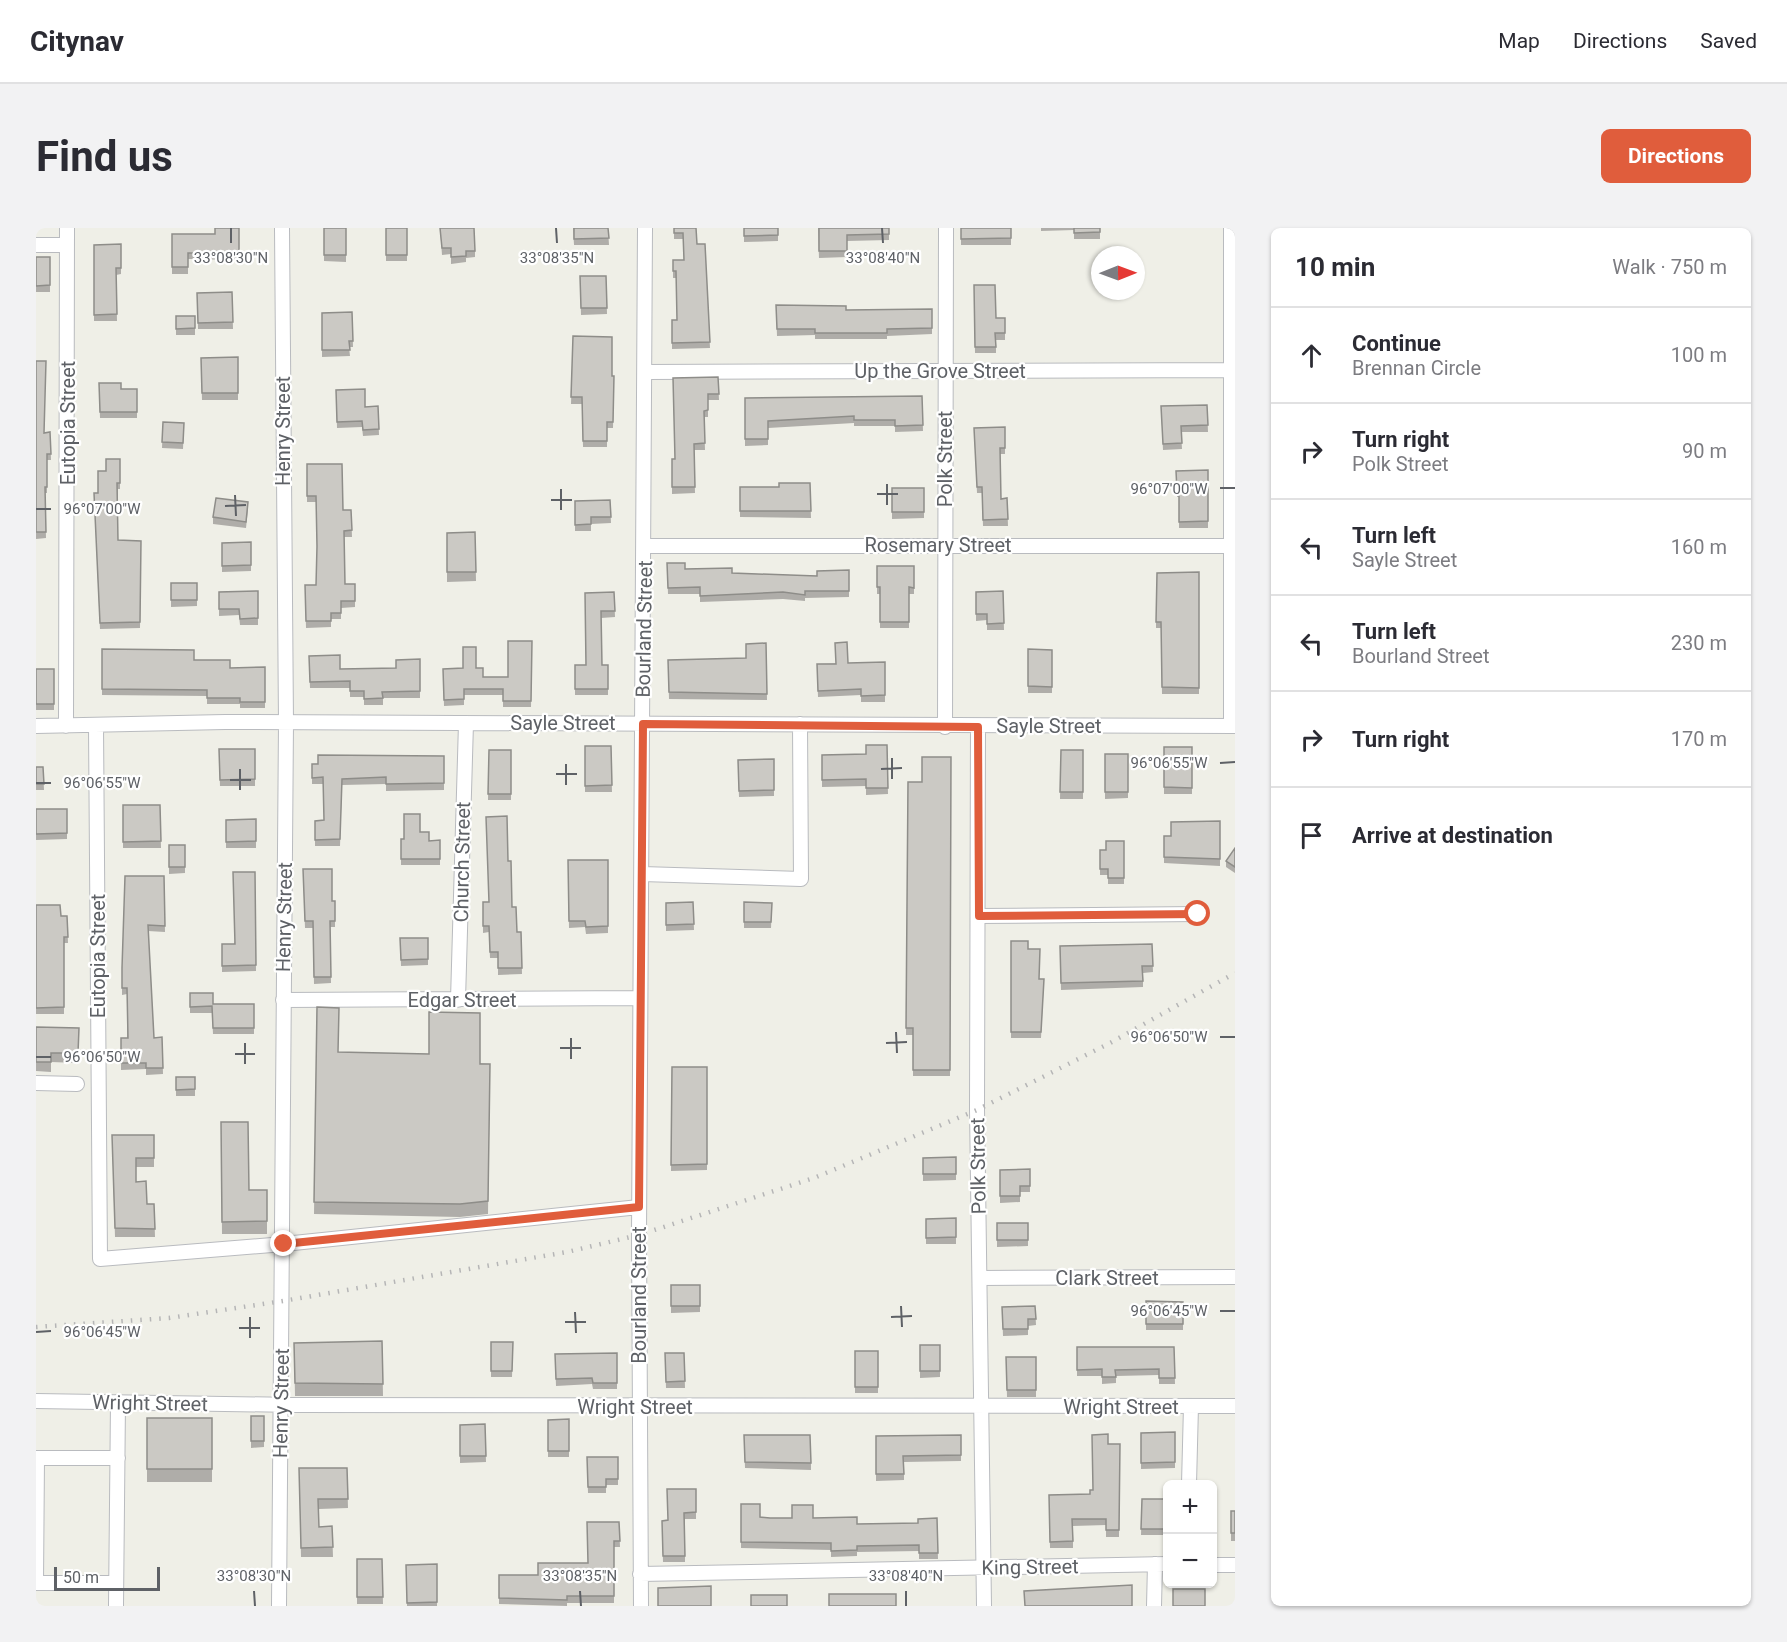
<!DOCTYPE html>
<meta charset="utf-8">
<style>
body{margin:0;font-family:Roboto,sans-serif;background:#f2f2f3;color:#2b2b33}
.controls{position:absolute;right:18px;bottom:18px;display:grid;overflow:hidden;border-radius:9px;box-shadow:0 2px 4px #0004}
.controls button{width:54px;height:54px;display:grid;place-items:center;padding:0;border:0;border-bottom:2px solid #e1e1e2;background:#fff;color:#2b2b33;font:30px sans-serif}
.compass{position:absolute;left:1055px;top:18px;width:54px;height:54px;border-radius:50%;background:#fff;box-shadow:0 2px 4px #0004;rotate:89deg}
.scale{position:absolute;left:18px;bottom:15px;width:106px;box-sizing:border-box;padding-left:6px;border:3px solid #5e6166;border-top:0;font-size:16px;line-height:21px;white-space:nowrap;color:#5e6166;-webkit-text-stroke:4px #fff;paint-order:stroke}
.stop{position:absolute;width:18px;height:18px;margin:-14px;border:4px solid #e05d3c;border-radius:50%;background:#fff}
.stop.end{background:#e05d3c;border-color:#fff;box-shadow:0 2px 6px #0008}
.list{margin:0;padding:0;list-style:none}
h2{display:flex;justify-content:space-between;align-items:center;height:78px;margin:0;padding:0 24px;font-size:26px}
h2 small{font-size:20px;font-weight:400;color:#7c7c81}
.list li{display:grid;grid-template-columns:39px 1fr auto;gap:18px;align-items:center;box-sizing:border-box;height:96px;padding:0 24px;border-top:2px solid #e1e1e2}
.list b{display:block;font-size:22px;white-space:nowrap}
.list p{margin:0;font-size:20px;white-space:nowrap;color:#7c7c81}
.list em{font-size:20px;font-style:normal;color:#7c7c81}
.icon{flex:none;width:33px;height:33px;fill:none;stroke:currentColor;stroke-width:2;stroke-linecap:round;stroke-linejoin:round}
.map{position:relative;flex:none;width:1199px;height:1378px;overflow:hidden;border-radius:9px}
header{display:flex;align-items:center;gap:36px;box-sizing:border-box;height:84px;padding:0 30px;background:#fff;border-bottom:2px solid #e1e1e2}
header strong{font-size:28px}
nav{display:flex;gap:33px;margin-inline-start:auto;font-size:21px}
.intro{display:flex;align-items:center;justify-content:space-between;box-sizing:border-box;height:144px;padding:0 36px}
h1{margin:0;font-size:42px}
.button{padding:15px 27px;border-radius:9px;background:#e05d3c;color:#fff;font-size:21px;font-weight:700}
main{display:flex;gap:36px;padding:0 36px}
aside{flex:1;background:#fff;border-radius:9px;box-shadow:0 2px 4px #0004}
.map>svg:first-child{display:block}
</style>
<header>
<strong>Citynav</strong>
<nav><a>Map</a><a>Directions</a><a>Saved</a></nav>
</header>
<div class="intro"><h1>Find us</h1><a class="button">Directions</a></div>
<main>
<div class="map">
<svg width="1199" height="1378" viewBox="0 0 1199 1378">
<rect width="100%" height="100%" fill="#efefe7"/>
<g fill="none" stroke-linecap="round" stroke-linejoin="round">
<defs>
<path id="minor" d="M1195,0V498
M0,17H31
M610,144L1199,142
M609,318H1195
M0,498L189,494L1199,498
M30,498L31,0
M60,498L64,1031L248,1016L603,979
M909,499L910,0
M942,499L941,882L948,1378
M606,646L765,651L764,496
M943,688L1162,686
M247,772L604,770
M422,772L430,495
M0,855L41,856
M944,1050L1199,1049
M0,1173L260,1177L1199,1178
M1153,1256L1155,1178
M1176,1337H1199
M604,1346L1132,1336
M80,1355H0L1,1230H82
M80,1378L82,1174
M243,1378L250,495L246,0
M605,1378L603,1007L609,0
M1118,1378L1119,1336"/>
</defs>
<use href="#minor" stroke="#b9bbbf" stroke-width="16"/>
<use href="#minor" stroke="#fff" stroke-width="14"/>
<path stroke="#b5b5b6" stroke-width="4.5" stroke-dasharray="1.5 8" stroke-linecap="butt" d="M0,1099L133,1090L247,1073L531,1024L603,1007L778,950L941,882L1074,815L1199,745"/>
</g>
<path fill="#afada9" d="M203,0V32L152,31V46H136V6H179Z
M288,0H310V34L288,33Z
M350,0H371V33H350Z
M404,0L439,23V29L430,30V34L415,36V26L406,27Z
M537,0H572L573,17H538Z
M638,0H660L661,16H669L674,120L636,121V92H641L640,50H637V32H648L647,11H638Z
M708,0H742V13L708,14Z
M782,0H853V12L811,13V29L783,30Z
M925,0H975V17H925Z
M1005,0H1064V11H1038V2L1005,3Z
M85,16V46L80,47L81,93H58V17Z
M0,29H14V64H0Z
M544,48H570L571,86L545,87Z
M938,57L969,105V112H960V125H939Z
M196,64L197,101H162L161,65Z
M740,77L810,82L896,81V106L851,108V111H779V107L741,108Z
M316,84L317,119H313L314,128L286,129V85Z
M140,88H159V107H140Z
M537,108L576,148H578L577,200H571V219H547L546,176H535Z
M202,129V172H166L165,130Z
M0,133L8,205L14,204L15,232H11V265H9L10,310L0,311Z
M682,149L683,172H672V189H668L669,222H658L659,265L636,266V231H639L637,150Z
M63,155L85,161H101V190H64Z
M300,162L329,179L342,178L343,207L327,208L326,199L301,200Z
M886,168L887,203L859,204V198H818V195L732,200V217L709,218V170Z
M1171,177L1172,204H1145L1146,221L1127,222L1125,178Z
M127,194L148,195L147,221L126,220Z
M969,199V226H964L965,271L971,270L972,298H947L946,265H941L938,200Z
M84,231V261H82V312L105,313L104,400L64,401L58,265H62L70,243Z
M271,236L307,282H315L316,309H308L309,356H319V379L305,380V391H295V399L270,400L269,357H280L281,321L280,274H271Z
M1172,242V300H1143V269H1141L1140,243Z
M774,255L775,290L704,289V259H743Z
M856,260H888V290L856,291Z
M574,272L575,295L555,296V303H539V273Z
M212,281L210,300L177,296V289Z
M439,304L440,353L411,354V305Z
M215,314V343L186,344V315Z
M631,335L649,341L696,345L781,348L813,342V369L769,370V373L747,371L664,374V366H632Z
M841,338H878V366H873V400H844V366H841Z
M1163,344V466H1126L1125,400H1120V394Z
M135,355H161V378L135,379Z
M222,363V397H204L203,387L183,388V364Z
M967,363L968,402H951V392L940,393V364Z
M578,364L579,389L565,390L566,437H572V467H539V437H550L549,365Z
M496,413L495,479H467V467H428V477L408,478L407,441L440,440L447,449H472Z
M730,415L731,472L633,471L632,432L710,430Z
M66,421L158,432L194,440L229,439V480H204V476H171V468L66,467Z
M992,421L1016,422V465H992Z
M273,428L304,441L360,440L384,431V470H347V477H328V469H314V460H274Z
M849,434V474H825V467L782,469L781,436Z
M0,441H18V482H0Z
M851,517L852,566L830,567V558L786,559V527L830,526Z
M549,518H575L576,564H549Z
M1128,519H1156V566H1128Z
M183,521H219V558H184Z
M453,522H475V572H452Z
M1025,522H1047V571H1024Z
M1069,526H1092V570L1069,571Z
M408,528V562L350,563V556L306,557L304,618H279V593L288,592L287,556H276V536Z
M915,529L914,848H877V807H870L872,554H886Z
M738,531V568L703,569L702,532Z
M0,539H7L8,562H0Z
M87,577H124L125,620H87Z
M0,581H31V611L0,612Z
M220,591V620H190V592Z
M1184,593V638L1128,635V608H1135Z
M384,604L393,613L404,612V637H365V611H368Z
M1088,613V656H1072V647H1064V622H1070Z
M133,617H149V645L133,646Z
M1199,620V645L1190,639V633Z
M532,632H572V705L550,706L549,699L533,700Z
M472,633L476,679L481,704H485L486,746L462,747V730H454L453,704L447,705V674H453Z
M267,641L296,673H299V699H294L295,755L278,756L277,700H269Z
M219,644L220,743L186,744V716H198Z
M128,648L129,704L112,703L118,810L126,809L127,846L110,847V841L85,842V810H91V766L86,767V740Z
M657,674L658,702L630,703V675Z
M708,674L736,675L735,700H708Z
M0,677L25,688H31L32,715H28V786H0Z
M364,710H392V737L365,738Z
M975,713L992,721L1003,751H1008L1005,810H975Z
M1116,716L1117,744L1107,745V759L1025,762L1024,718Z
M154,765L177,776H218V806H177L176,785H154Z
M281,779L302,824L454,836L452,986L424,989L278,986Z
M0,799L43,800L42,835L15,834V844L0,843Z
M636,839H671V942L635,943Z
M140,849H159V868H140Z
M185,894L213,962H231V1006H186Z
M76,907H118V939H100V954L111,976H118L119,1009H79Z
M920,929V952L887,953V930Z
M994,941V964H984V974L964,975V942Z
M920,990V1016H890V991Z
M961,995H992V1018L961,1019Z
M635,1057H664V1084L635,1085Z
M1110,1073L1147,1074V1102H1110Z
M999,1078L1000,1097L992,1098V1107L967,1108L966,1079Z
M346,1113L347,1168H259L258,1115Z
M455,1114H477L476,1149H455Z
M884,1117H904V1149L884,1150Z
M1041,1119H1138L1139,1156H1123V1147L1080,1148V1155L1066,1156V1148H1041Z
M819,1123H842V1165H819Z
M581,1125V1161H557L556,1156L520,1158L519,1126Z
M629,1125H648L649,1160H630Z
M970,1129H1000V1169H971Z
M215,1188H228V1219L215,1220Z
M111,1190H176V1254H111Z
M533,1191V1229H512V1192Z
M449,1196L450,1234L424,1235V1197Z
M1139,1204V1240L1105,1241V1205Z
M708,1207L775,1235V1242L709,1240Z
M925,1207V1233L868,1234V1252L840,1253V1208Z
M1072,1216H1084L1083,1309H1070V1297L1037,1298V1320H1014L1013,1267L1054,1266L1057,1262Z
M551,1229H582V1257H570V1265H552Z
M263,1240H311L312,1280L283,1281V1299L296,1298L297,1329H265Z
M660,1261V1291H649V1334H627L626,1293L632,1292Z
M1106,1271H1131V1307H1105Z
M705,1276L724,1289L734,1290H777L821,1296L882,1295L901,1290L902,1331H883V1323L821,1324V1328L795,1329V1322L705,1320Z
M1195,1283H1199V1313H1195Z
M583,1294L584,1319H578V1375H531V1378L463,1376V1347H502L552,1335Z
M321,1331H346L347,1376H321Z
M401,1336V1378H371L370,1337Z"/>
<path fill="#cbc9c4" stroke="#8e8d89" stroke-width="1.5" d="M179,0H203V25H152V39H136V6H179Z
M288,0H310V27H288Z
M350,0H371V27H350Z
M404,0H438L439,23H430V28L415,29V20H406Z
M538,0H572L573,10L538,11Z
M638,0H660L661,16H669L674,114L636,115V92H641L640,43H637V32H648L647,5H638Z
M708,0H742V7L708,8Z
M783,0H853V6L811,7V23H783Z
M925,0H975V10L925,11Z
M1038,0H1064V4L1038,5Z
M85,16V40H80L81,86L58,87V17Z
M0,29H14V57L0,58Z
M544,48H570L571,80H545Z
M938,57H959L960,90H969V105H959L960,119H939Z
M196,64L197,94L162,95L161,65Z
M740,77L810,78V82L896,81V100L851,101V105H779V101H741Z
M316,84L317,113H313L314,122H286V85Z
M140,88H159V100L140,101Z
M537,108L576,109V148H578L577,194H571V213H547L546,169H535Z
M202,129V165H166L165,130Z
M0,133H10L8,205L14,204L15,226H11V259H9L10,304H0Z
M682,149L683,166H672V182L668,183L669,215L658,216L659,259H636V231H639L637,150Z
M63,155H85V161H101V184H64Z
M329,161V179L342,178L343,201L327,202L326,193L301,194L300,162Z
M886,168L887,197L859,198V192H818V188L732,193V211H709V170Z
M1171,177L1172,197L1145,198L1146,215L1127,216L1125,178Z
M127,194L148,195L147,215L126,214Z
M969,199V220H964L965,271L971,270L972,291L947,292L946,259H941L938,200Z
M70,231H84V255H81L82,312L105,313L104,394L64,395L58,265H62V243H70Z
M271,236H306L307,282H315L316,302L308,303L309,356H319V373H305V385H295V393H270L269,357H280L281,318L280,268H271Z
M1172,242V293L1143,294V263H1141L1140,243Z
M743,255H774L775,283H704V259H743Z
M856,260H888V284H856Z
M180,270L212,274L210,294L177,289Z
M574,272L575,289H555V296L539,297V273Z
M439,304L440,344H411V305Z
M215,314V337L186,338V315Z
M631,335H649V341L696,340V345L781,348V343L813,342V363H769V367L747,364L664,368V359L632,360Z
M841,338H878V360L873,359V394H844V359H841Z
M1163,344V460L1126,459L1125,394H1120L1121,345Z
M135,355H161V372H135Z
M222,363V390L204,391L203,381H183V364Z
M967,363L968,395L951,396V386H940V364Z
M578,364L579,383H565L566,437H572V461H539V437H550L549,365Z
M472,413H496L495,473H467V461H428V471L408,472L407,441L427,440V419H440V440H447V449H472Z
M811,414L812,435L849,434V467L825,468V461L782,463L781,436H800L799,415Z
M730,415L731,466L633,464L632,432L710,430V416Z
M66,421L158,422V432H194V440L229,439V474H204V470H171V462L66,461Z
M992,421L1016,422V459L992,458Z
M304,427V441L360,440V432L384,431V463L346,464L347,470L328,471V463H314V453L274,454L273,428Z
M0,441H18V476H0Z
M830,517H851L852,560H830V551L786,552V527L830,526Z
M549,518H575L576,557L549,558Z
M1128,519H1156V560L1128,559Z
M183,521H219V551L184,552Z
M453,522H475V566H452Z
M1025,522H1047V564H1024Z
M1069,526H1092V564H1069Z
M282,527L408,528V555L350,556V549L306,551L304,611L279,612V593L288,592L287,549L276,550V536H282Z
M886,529H915L914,842H877V800H870L872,554H886Z
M738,531V562L703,563L702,532Z
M0,539H7L8,556H0Z
M87,577H124L125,613L87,614Z
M0,581H31V605L0,606Z
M368,586H384V604H393V613L404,612V631H365V611H368Z
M471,588L472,633H475L476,679H480L481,704H485L486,740H462V724H454L453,698H447V674H453L450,589Z
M220,591V613L190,614V592Z
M1184,593V631L1128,629V608H1135V594Z
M1070,613H1088V650H1072V641H1064V622H1070Z
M133,617H149V639H133Z
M1199,620V639L1190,633Z
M532,632H572V698L550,699L549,693H533Z
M267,641H296V673H299V693H294L295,749H278L277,693H269Z
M197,644H219L220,737L186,738V716H199Z
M89,648H128L129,698L112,697L118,810L126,809L127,840H110V835H85V810H92L91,760H86V740Z
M657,674L658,696L630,697V675Z
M708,674L736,675L735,694H708Z
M0,677H24L25,688H31L32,709H28V779L0,780Z
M364,710H392V731L365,732Z
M975,713H992V721H1004L1003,751H1008L1005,804H975Z
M1116,716L1117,738H1106L1107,753L1025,755L1024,718Z
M154,765H177V776H218V800H177L176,778L154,779Z
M281,779L303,780L302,824L393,826V784L444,785V836H454L452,973L424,976L278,974Z
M0,799L43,800L42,825H15V834H0Z
M636,839H671V936L635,937Z
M140,849H159V861L140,862Z
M185,894H212L213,962H231V993L186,994Z
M76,907H118V930H100V954L110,953L111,976H118L119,1001L79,1000Z
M920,929V946H887V930Z
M994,941V958H984V968H964V942Z
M920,990V1009L890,1010V991Z
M961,995H992V1012H961Z
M635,1057H664V1078H635Z
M1110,1073L1147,1074V1096H1110Z
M999,1078L1000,1091H992V1101H967L966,1079Z
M346,1113L347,1156L259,1155L258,1115Z
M455,1114H477L476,1143H455Z
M884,1117H904V1143H884Z
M1041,1119H1138L1139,1150H1123V1141L1079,1142L1080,1149H1066V1141L1041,1142Z
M819,1123H842V1159H819Z
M581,1125V1155H557L556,1150L520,1151L519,1126Z
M629,1125H648L649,1153L630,1154Z
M970,1129H1000V1162H971Z
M215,1188H228V1213H215Z
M111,1190H176V1241H111Z
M533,1191V1223H512V1192Z
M449,1196L450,1228H424V1197Z
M1139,1204V1234L1105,1235V1205Z
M1072,1206V1216H1084L1083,1302H1070V1291H1036L1037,1313L1014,1314L1013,1267L1054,1266V1262H1057L1056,1207Z
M708,1207H774L775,1235L709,1234Z
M925,1207V1227L867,1228L868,1246H840V1208Z
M551,1229H582V1251H570V1259H552Z
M263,1240H311L312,1271H282L283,1299L296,1298L297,1319L265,1320Z
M631,1261H660V1284L648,1285L649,1328H627L626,1293L632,1292Z
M1106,1271H1131V1301H1105Z
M705,1276H724V1289L734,1290H756V1277H777V1290L821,1289V1296L882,1295V1291L901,1290L902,1325H883V1317L821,1318V1322L795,1323V1315L705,1314Z
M1195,1283H1199V1305H1195Z
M551,1294H583L584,1313H578V1368H531V1372L463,1370V1347H502V1335H552Z
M321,1331H346L347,1369H321Z
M401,1336V1374L371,1375L370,1337Z
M1096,1357V1378H989L988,1363Z
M675,1358V1378H622V1360Z
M1137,1361H1169V1378H1137Z
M793,1366H860V1378H793Z
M715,1367H751V1378H715Z"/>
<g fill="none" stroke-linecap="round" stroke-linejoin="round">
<path stroke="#e05d3c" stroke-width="8" d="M248,1016L603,979L607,496L942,499L943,688L1162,686"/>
</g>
<path fill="none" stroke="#5e6166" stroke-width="2" d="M195,0V15M520,0L521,15M846,0L847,15M851,256V277M1184,260H1199M525,261V282M841,266H862M199,267L200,288M515,272H536M189,278L210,277M0,281H15M856,530V551M1184,535L1199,534M530,536V557M204,541V562M845,541L866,540M520,546H541M194,552H215M0,555H15M860,804L861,825M1184,809H1199M535,810V831M209,815V836M850,815L871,814M524,820H545M199,826H219M0,829H15M865,1078L866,1099M1184,1083H1199M539,1084L540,1105M214,1089V1110M855,1089L876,1088M529,1094H550M203,1100H224M0,1104L15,1103M218,1363L219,1378M544,1363L545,1378M870,1363V1378"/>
<g text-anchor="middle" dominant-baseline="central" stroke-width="4.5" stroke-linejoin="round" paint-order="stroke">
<g font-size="20" fill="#5e6166" stroke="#fff">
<text x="904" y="143">Up the Grove Street</text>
<text transform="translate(32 195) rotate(-90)">Eutopia Street</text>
<text transform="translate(247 203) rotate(-90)">Henry Street</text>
<text transform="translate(909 231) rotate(-90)">Polk Street</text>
<text x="902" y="317">Rosemary Street</text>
<text transform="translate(608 401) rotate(-89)">Bourland Street</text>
<text x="527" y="495">Sayle Street</text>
<text x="1013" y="498">Sayle Street</text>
<text transform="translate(426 634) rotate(-89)">Church Street</text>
<text transform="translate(248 689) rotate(-89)">Henry Street</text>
<text transform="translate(62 728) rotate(-90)">Eutopia Street</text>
<text x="426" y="772">Edgar Street</text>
<text transform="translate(942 938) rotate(-91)">Polk Street</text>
<text x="1071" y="1050">Clark Street</text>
<text transform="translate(603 1067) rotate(-90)">Bourland Street</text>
<text transform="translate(114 1175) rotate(1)">Wright Street</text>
<text transform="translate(245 1175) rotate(-89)">Henry Street</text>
<text x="599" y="1179">Wright Street</text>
<text x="1085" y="1179">Wright Street</text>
<text transform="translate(994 1339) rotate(-1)">King Street</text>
</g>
</g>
<g font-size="15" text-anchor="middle" fill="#5e6166" stroke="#fff" stroke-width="4.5" stroke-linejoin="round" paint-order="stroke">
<text x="195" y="35">33°08'30"N</text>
<text x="521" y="35">33°08'35"N</text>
<text x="847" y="35">33°08'40"N</text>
<text x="1133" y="266">96°07'00"W</text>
<text x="66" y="286">96°07'00"W</text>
<text x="1133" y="540">96°06'55"W</text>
<text x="66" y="560">96°06'55"W</text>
<text x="1133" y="814">96°06'50"W</text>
<text x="66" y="834">96°06'50"W</text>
<text x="1133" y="1088">96°06'45"W</text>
<text x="66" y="1109">96°06'45"W</text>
<text x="218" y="1353">33°08'30"N</text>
<text x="544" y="1353">33°08'35"N</text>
<text x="870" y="1353">33°08'40"N</text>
</g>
</svg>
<div class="controls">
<button>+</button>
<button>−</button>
</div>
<svg class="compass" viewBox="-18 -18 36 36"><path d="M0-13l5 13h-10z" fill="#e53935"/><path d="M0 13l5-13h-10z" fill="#7c7c81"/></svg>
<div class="scale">50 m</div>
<div class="stop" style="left:1162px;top:686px"></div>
<div class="stop end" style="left:248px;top:1016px"></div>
</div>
<aside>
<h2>10 min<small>Walk · 750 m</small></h2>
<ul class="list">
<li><svg class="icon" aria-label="ahead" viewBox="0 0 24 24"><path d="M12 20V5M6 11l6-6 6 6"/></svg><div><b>Continue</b><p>Brennan Circle</p></div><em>100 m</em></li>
<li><svg class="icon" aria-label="right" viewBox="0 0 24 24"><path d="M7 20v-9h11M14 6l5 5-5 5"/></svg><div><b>Turn right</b><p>Polk Street</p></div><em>90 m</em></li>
<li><svg class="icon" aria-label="left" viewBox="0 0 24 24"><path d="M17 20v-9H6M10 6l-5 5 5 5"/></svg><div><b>Turn left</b><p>Sayle Street</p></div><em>160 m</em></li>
<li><svg class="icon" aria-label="left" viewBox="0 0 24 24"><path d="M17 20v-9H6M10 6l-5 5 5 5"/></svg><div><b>Turn left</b><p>Bourland Street</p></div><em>230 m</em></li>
<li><svg class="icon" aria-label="right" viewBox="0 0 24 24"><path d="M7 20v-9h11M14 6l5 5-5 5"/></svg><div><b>Turn right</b></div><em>170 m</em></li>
<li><svg class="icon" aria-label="arrive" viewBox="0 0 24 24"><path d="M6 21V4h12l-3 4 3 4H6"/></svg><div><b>Arrive at destination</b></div></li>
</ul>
</aside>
</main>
